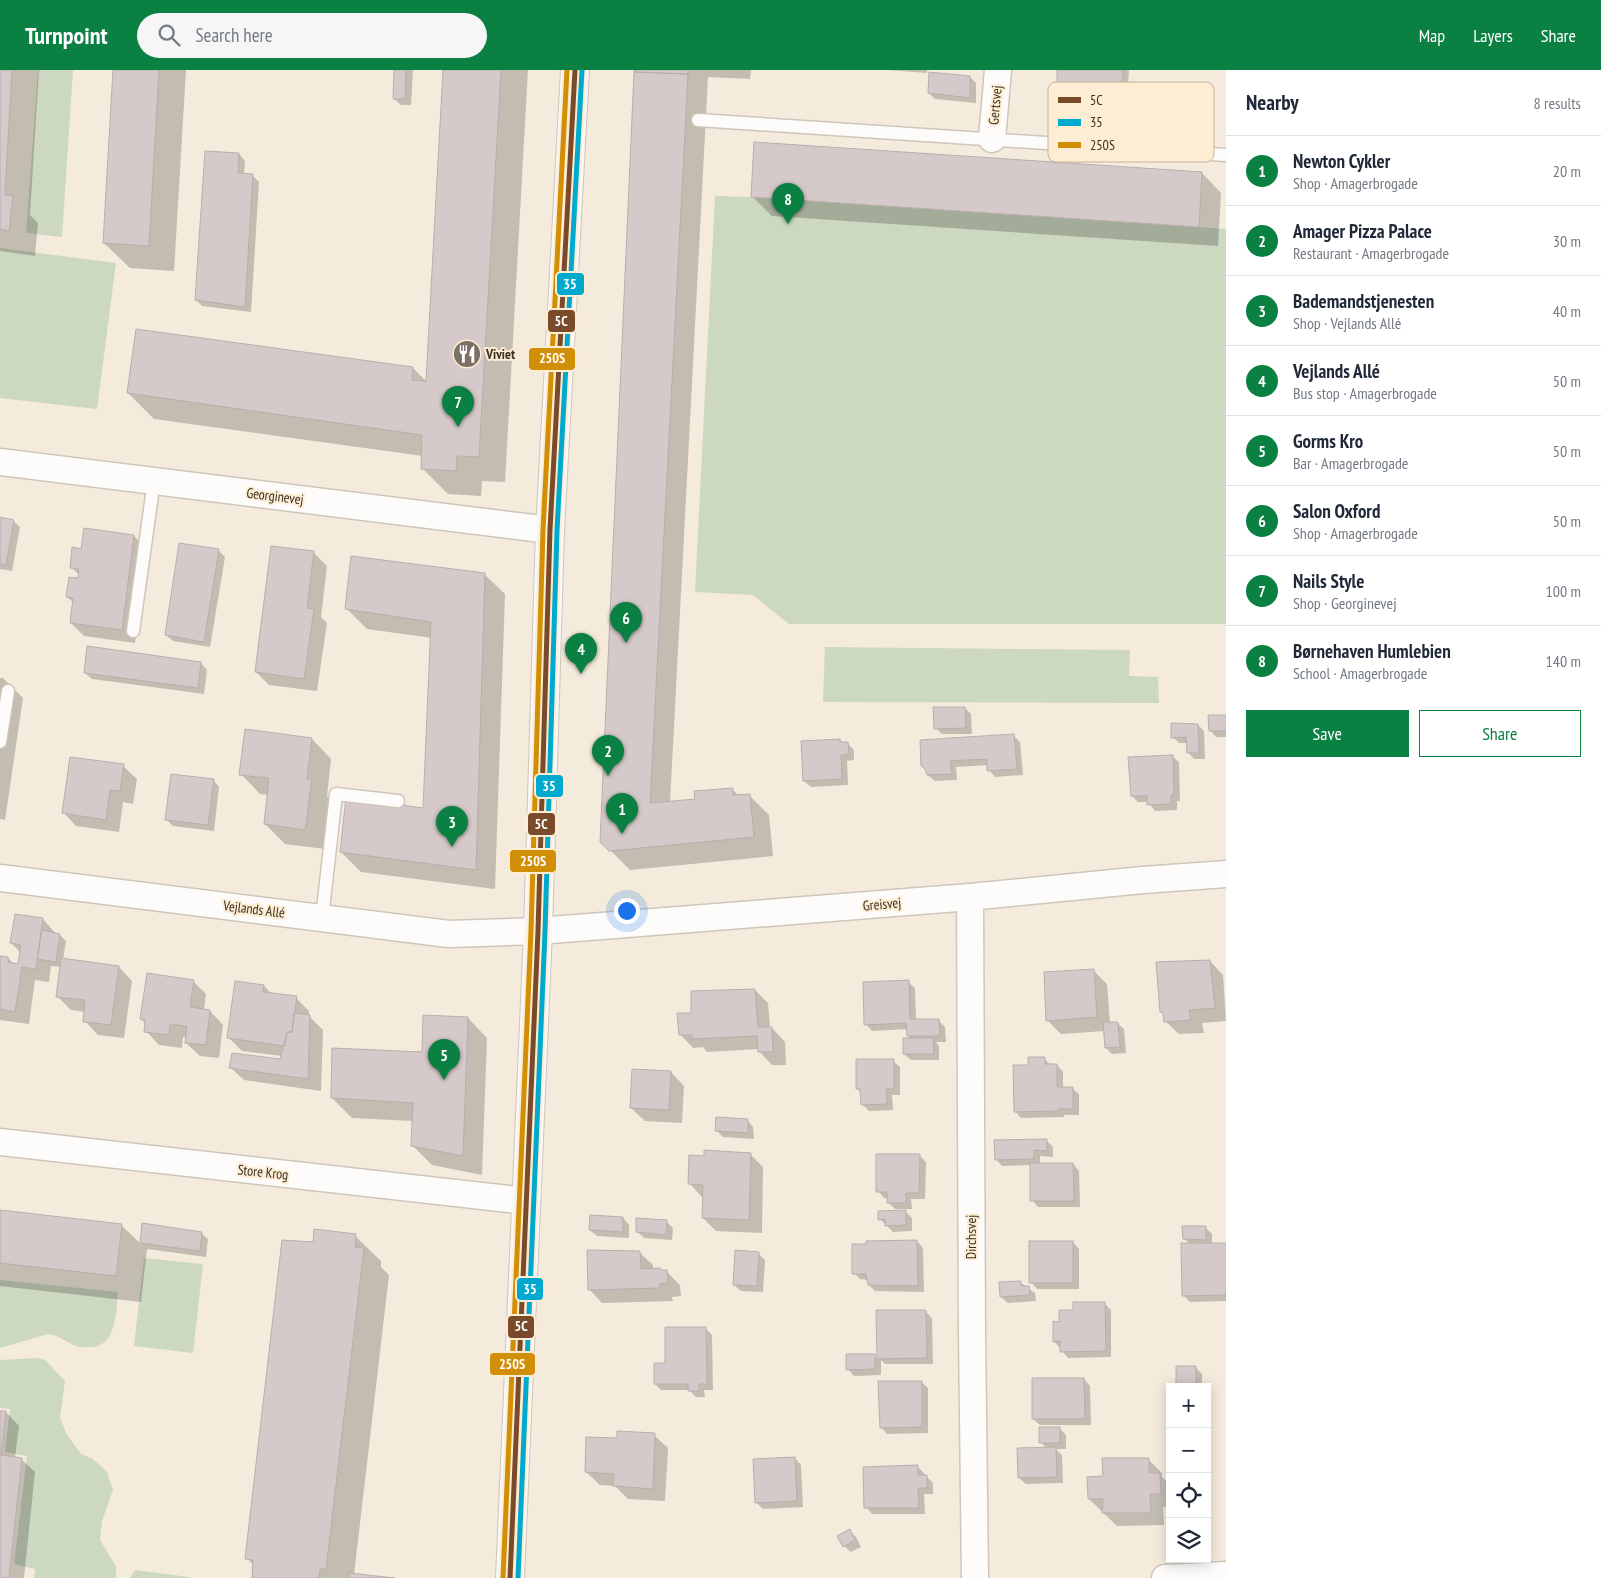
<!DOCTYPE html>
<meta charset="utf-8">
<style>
body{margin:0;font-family:"PT Sans Narrow",sans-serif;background:#f6f6f7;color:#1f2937}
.controls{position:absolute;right:15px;bottom:15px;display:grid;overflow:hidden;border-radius:0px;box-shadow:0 2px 12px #0003}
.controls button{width:45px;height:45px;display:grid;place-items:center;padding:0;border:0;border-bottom:1px solid #e0e1e3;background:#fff;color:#1f2937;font:25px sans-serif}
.you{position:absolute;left:626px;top:840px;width:18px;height:18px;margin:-12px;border:4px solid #fff;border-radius:50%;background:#1a73e8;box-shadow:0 0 0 8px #1a73e833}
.badge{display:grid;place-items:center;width:32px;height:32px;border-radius:50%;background:#0b8043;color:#fff;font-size:16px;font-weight:700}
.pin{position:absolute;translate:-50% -41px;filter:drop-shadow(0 1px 2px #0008)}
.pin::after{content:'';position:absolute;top:26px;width:18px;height:15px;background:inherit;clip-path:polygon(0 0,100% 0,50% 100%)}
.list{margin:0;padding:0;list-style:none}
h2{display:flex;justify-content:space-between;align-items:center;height:65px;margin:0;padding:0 20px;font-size:21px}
h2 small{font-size:16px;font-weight:400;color:#747a83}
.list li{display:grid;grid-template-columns:32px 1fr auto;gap:15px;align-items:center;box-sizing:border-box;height:70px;padding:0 20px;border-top:1px solid #e0e1e3}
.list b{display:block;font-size:19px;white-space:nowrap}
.list p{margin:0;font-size:16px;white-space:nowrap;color:#747a83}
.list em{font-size:16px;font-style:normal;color:#747a83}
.actions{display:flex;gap:10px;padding:15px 20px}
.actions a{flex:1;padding:11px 0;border:1px solid #0b8043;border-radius:0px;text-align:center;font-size:18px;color:#0b8043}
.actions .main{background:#0b8043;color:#fff}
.icon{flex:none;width:28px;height:28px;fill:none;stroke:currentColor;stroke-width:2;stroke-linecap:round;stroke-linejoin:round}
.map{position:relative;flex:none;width:1226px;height:1508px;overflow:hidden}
header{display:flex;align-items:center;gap:30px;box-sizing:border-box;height:70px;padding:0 25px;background:#0b8043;color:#fff}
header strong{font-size:24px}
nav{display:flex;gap:28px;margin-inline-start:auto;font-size:18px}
.search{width:350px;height:45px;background:#f6f6f7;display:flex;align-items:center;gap:12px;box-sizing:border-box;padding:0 18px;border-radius:28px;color:#747a83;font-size:19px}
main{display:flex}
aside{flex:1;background:#fff}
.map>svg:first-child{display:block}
</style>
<header>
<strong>Turnpoint</strong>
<div class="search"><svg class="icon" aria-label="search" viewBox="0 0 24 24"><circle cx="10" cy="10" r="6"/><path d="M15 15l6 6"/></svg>Search here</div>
<nav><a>Map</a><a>Layers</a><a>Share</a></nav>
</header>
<main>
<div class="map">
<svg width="1226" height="1508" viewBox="0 0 1226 1508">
<rect width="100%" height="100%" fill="#f4ebdd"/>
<path fill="#ccd8c0" d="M38,0H73L62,167L26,163Z
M715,126L751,127L1226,159V554H789L753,525L695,522Z
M0,178L116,193L97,339L0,328Z
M825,577L1130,580L1129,606L1158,607L1159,633L823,632Z
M144,1188L203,1194L193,1283L134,1276Z
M0,1210L118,1222C116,1240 117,1276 92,1277C87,1277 81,1278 76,1276C66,1272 59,1265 48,1264L0,1278Z
M36,1288L45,1290L65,1311L60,1348L67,1365L81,1384L93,1389L107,1402L113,1420L102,1451L100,1470L116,1496V1508H34L35,1499L14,1494L27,1386L5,1382L10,1339L0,1338V1290Z
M135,1500L189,1507V1508H130Z"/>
<path fill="#0003" d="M0,0H39L30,145L38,153L35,186L0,181Z
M114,0H186L174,201L130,198L104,173Z
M395,0H413L411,35H401L394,29Z
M445,0H528L505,412L482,411L481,426L448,424L422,398L423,386L154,349L128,323L413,298L427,312Z
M636,0H751L750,9L708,7L670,733L696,730L732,719L739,726L749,725L769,745L773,786L630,800L601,771Z
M888,0H927V3Z
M1058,0H1129L1127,31L1115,30L1114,42L1082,39L1076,33L1077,23H1064L1058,16Z
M970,7L976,13V33L935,29L929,23Z
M239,84L245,91L244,105L253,106L259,112L251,242L202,236L196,230Z
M1202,103L1221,123L1218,176L772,146L752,126Z
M0,449L13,451L20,457L12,501L0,499Z
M134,466L147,480L135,573L84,566L71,553L74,533L67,527L79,509V505L71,497L82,480Z
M218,480L225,487L210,577L173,571L166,565Z
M314,483L327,496L321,547L327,553L317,621L269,615L256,602Z
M485,505L505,524L495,819L361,802L341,782L424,740L432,568L367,559L347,539Z
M201,593L207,600L204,624L92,609L85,603Z
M0,608H3L23,628L5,750L0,749Z
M965,638L971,644L972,664H942L936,658Z
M1226,646V667H1216L1210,660Z
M1198,655L1204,661L1205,689H1194L1188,682L1187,673H1179L1173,667Z
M1013,665L1020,672L1023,705L995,707L989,700L988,695L956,697L957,710L935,711L928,705L927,700Z
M312,669L331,689L327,726L331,731L325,779L285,774L265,754L269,725L260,724L241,704Z
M840,670L843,673H847L854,680V690L847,691L848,715L811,717L804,711Z
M1172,686L1179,692L1180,731H1177V740L1155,741L1148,732H1138L1132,726Z
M123,696L137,709L133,734L123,732L119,762L76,756L63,742Z
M213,710L219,717L214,761L173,756L166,749Z
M43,849L56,864L60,865L66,871L63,890L119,897L132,911L124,968L98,965L85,951V942L71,940L57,926L61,897L51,896L49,912L35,910L29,954L0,950V887L8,888L14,894L19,895L21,883L11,873Z
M1210,891L1223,905L1226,951L1202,953L1204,963L1179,964L1165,951L1164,944L1161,942Z
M1093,900L1107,914L1110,953H1117L1124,959L1126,983L1112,984L1106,978L1105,961L1061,964L1048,951Z
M193,911L206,924L204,940L210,941L223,955L219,988L200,986L186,973L187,967H183L182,978L159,975L146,961V954L141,949Z
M908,912L915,918L916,950H938L945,957L946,972H936L939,976V990H911L904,984L912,970L908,966V959L872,961L866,954Z
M264,916L272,924L296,928L309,941V946L323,960L321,1021L244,1010L230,997L282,991V986L242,981L228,967Z
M755,920L768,933L770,958H772L785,972L786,995H772L759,981V979L707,982L703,977L693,978L680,964L692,944Z
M468,948L487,968L482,1105L432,1095L412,1075L413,1051L352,1048L332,1028L423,984Z
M1044,989L1051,995H1057L1063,1002V1018H1072L1079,1024V1045H1064V1047L1021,1048L1015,1041L1029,996Z
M893,991L900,997V1025H892L893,1040L869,1041L862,1034V1023L857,1019Z
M671,1002L684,1016L682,1053L645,1051L631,1038Z
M747,1050L753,1057L754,1069L723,1067L717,1061Z
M1047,1071L1053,1077V1087L1040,1086V1094H1073L1079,1101L1080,1137H1038L1032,1130L1031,1095L1002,1096L996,1089Z
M750,1084L763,1097L762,1163L716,1161L703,1148V1128L690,1114Z
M919,1085L926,1092L925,1129H911L912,1139H895L888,1132V1128H884L878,1121Z
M0,1141L121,1155L141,1174L143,1155L201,1163L208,1169L206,1187L147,1179L141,1232L0,1216Z
M905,1141L912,1148V1161L893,1162L880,1149Z
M623,1148L629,1155V1168L597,1166L590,1160Z
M666,1151L673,1158L672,1170L644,1168L637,1161Z
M1205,1157L1212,1164V1174H1226V1231L1190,1232L1183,1225L1190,1174L1184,1168Z
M355,1166L381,1191V1197L389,1205L354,1505L383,1508H253L254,1496L247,1488L314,1173Z
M917,1171L923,1178L924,1222L875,1221L869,1215L868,1210L860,1209L854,1203Z
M1073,1172L1079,1179V1219H1037L1031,1212Z
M639,1182L653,1195V1200L667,1202L680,1215L681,1226L672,1227L673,1231L602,1233L589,1219Z
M758,1183L765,1190L763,1222L741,1221L734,1215Z
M1020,1212L1035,1223L1036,1231L1008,1233L1001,1227Z
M1104,1233L1111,1240V1287L1068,1288L1054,1271L1061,1253L1074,1242Z
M877,1241H925L932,1248L933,1294H885L881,1290V1305L854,1306L848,1299L874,1285L879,1290Z
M705,1258L712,1265L713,1320H704L705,1327H696L689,1320H661L655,1314L666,1294Z
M1195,1297L1202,1304V1317H1177Z
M1084,1309L1090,1316L1091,1355H1040L1033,1349Z
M921,1312L928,1318V1363L887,1364L881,1357Z
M0,1342H6L19,1356L15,1388L21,1389L35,1402L24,1508H0Z
M1059,1358L1066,1365V1379H1055L1062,1385L1063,1413L1026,1414L1019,1408L1047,1379L1041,1372Z
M654,1365L668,1378L665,1431L628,1429L615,1416L600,1415L586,1402L618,1369Z
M795,1388L801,1395L803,1437L763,1439L757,1433Z
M1149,1390L1162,1403V1407L1170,1414V1437H1163L1164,1455L1117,1456L1089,1429Z
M918,1397L924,1403V1407H927L933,1413V1424H924L925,1444H872L866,1437Z
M849,1461L856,1467L861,1477L851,1482L844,1476Z"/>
<path fill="#d6c9ca" stroke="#b9aead" d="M0,0H12L5,125L13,126L9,161L0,159Z
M113,0H159L149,176L103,173Z
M394,0H406L405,29H393Z
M443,0H501L479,387L457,386L456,401L421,399L422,365L127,323L136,259L413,297L412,310L426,311Z
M634,0H688V4L634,2Z
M1057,0H1123L1121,25L1109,24L1108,36L1075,33L1076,17H1057Z
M634,2L688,4L650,733L695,729L694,721L733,718V725L750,724L754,767L609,781L600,772Z
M929,2L970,6V28L928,23Z
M754,72L1202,102L1199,157L751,127Z
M205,81L239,83L238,103L253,104L245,237L195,230Z
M0,447L14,450L6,495L0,494Z
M84,458L134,465L122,560L70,553L73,528L66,527L69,507L78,508L79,499L70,498L72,477L81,479Z
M179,473L219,479L204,572L165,565Z
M271,476L314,481L307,538L314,539L304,609L255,602Z
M351,486L485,503L476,800L340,782L346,727L423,738L431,552L345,539Z
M87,576L201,592L198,618L84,603Z
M933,637H965L966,658L934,659Z
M1208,645H1226V661H1209Z
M1171,653L1198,654L1199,683H1187L1186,667L1171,668Z
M245,659L312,668L307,709H312L305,760L264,754L269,708L239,705Z
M1014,664L1017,699L987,701V689L950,691L952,704L927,705L925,699L921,696L920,670Z
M840,669V672H848L849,684L841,685L842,709L803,711L801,671Z
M1173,685L1174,725H1171V734L1147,735V726H1131L1128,687Z
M70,687L124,694L120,721L110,720L106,750L62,743Z
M171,704L214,709L208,755L165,750Z
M15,844L43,848L36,899L22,897L15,942L0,939V886L8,887V892L18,894L21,875L10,873Z
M42,860L60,864L56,892L37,889Z
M61,888L119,896L111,955L83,952L85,930L56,927Z
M1210,890L1215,938L1189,940L1191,950L1164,952L1163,942H1160L1156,892Z
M1094,899L1097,947L1046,951L1044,902Z
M147,903L194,910L190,937L210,940L206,975L185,973L187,956L170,954L169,965L144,962L145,950L140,949Z
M909,910L910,949H939L940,966H907L906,953L864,955L863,912Z
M235,911L264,915L263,922L297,926L292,962H287L285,976L227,968Z
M755,919L758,957H772L773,982H758L757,966L692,969V965H679L677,943H691V921Z
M294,943L310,945L308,1009L229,998L232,983L280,989L287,962H292Z
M423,945L468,947L463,1086L411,1076L413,1033L331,1028L332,978L422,982Z
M1103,952H1118L1120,977L1105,978Z
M903,968H933L934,984H903Z
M1028,987H1045V994H1057V1017H1073V1039H1058V1041L1014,1042L1013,995H1028Z
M856,989H894V1019H886L887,1034L861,1035L860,1019H856Z
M632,999L671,1001L669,1040L630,1038Z
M716,1047L748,1049V1063L715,1061Z
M1047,1069V1081L1034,1080V1089L995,1090L994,1070Z
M704,1080L751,1083L749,1150L702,1148L703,1115L688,1114L689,1085L704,1086Z
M876,1084H920L919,1123H906V1133H887V1122H876Z
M1030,1093H1073L1074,1131H1030Z
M0,1140L122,1154L116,1206L0,1193Z
M906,1140V1155L885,1156V1149L878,1150V1141Z
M590,1145L623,1147V1162L589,1160Z
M636,1148L667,1150L666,1165L636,1162Z
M142,1153L202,1162L200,1181L140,1173Z
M1182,1156H1206V1170L1183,1169Z
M314,1159L356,1164L355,1177L364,1178L326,1499H320L319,1508H252L253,1490L245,1489L282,1170L313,1172Z
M917,1170L918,1216L868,1215L866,1204H852V1174H866V1171Z
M1029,1171H1073V1213H1029Z
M1181,1173H1226V1225L1182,1226Z
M587,1180L640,1181L641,1199L660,1198V1200H667L668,1213L660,1214V1218L588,1220Z
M735,1180L759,1182L757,1216L733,1215Z
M1021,1211V1216H1029L1030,1225L1000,1227L999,1212Z
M1073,1232H1105L1106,1281L1060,1282V1271L1053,1272V1251L1059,1252V1240H1073Z
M876,1240H926L927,1288L877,1289Z
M665,1257H706L707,1314H699V1321H688V1314H654V1293H665Z
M846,1284H875V1299L846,1300Z
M1176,1296H1196V1317H1176Z
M1032,1308H1084L1085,1349H1032Z
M878,1311H922V1357L880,1358Z
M0,1341H6L1,1385L22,1388L9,1508H0Z
M1039,1357H1060V1373H1039Z
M617,1361L655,1363L653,1419L613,1416L614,1404L585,1402L586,1367L617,1368Z
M1056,1377L1057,1407L1018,1408L1017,1378Z
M795,1387L797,1431L755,1433L753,1389Z
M1102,1388H1149V1403H1160L1161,1424H1150L1151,1443H1102L1103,1429H1088L1087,1407L1103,1406Z
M918,1395V1405H927V1418H918L919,1438H864L863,1397Z
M850,1459L855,1470L843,1477L837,1466Z
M349,1503L395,1508H349Z"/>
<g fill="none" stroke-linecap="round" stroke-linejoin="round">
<defs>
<path id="lane" d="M698,50L1226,85
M133,561L154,411
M0,672L8,621
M322,848L336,724L398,731"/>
<path id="street" d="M992,69L998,0
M0,392L550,460
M0,808L449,864L538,861L970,827L1143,810L1226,804
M970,827L972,1262L975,1508
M0,1072L527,1131
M1165,1508L1226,1505"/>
<path id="secondary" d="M510,1508L538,861L550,460L575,0"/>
</defs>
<use href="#lane" stroke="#cec6ba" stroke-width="15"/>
<use href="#street" stroke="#cec6ba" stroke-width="29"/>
<use href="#secondary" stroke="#cec6ba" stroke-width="30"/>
<use href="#lane" stroke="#fdfcfa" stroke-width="12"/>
<use href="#street" stroke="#fdfcfa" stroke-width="26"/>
<use href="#secondary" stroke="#f9f8f7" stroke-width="28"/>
<defs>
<path id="bus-1" d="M510,1508L538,861L550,460L575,0"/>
<path id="bus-2" d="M518,1508L545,861L557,460L582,0"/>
<path id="bus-3" d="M503,1508L531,861L543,460L567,0"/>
</defs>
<use href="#bus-1" stroke="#feedd3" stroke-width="9"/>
<use href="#bus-2" stroke="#feedd3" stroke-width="9"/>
<use href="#bus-3" stroke="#feedd3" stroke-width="9"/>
<use href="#bus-1" stroke="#7a4b2a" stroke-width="5"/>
<use href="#bus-2" stroke="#00a9ce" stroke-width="5"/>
<use href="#bus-3" stroke="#d18e07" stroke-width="5"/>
</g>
<defs>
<symbol id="restaurant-disc" viewBox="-11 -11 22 22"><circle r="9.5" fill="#7a7164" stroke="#feedd3"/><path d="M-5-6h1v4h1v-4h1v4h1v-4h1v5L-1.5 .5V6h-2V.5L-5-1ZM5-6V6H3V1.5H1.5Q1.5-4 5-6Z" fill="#fff"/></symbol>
</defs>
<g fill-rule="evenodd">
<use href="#restaurant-disc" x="451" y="268" width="32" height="32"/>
</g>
<g text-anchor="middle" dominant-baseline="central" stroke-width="4" stroke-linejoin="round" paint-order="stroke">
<g font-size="14" fill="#383023" stroke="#feedd3">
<text transform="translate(995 35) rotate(-85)">Gertsvej</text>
<text transform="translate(275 426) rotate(7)">Georginevej</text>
<text transform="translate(882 834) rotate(-5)">Greisvej</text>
<text transform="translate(254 839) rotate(7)">Vejlands Allé</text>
<text transform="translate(263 1102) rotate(6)">Store Krog</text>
<text transform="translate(971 1167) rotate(-90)">Dirchsvej</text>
</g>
<g font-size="14" font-weight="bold" fill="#383023" stroke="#feedd3" text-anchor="start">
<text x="486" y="284">Viviet</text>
</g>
</g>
<rect x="1048" y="12" width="166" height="80" rx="8" fill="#feedd3" stroke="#c3b49e" stroke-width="1"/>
<rect x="1058" y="27" width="23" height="6" fill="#7a4b2a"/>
<rect x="1058" y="49" width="23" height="7" fill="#00a9ce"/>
<rect x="1058" y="72" width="23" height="6" fill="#d18e07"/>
<g font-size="14" fill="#383023">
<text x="1090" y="35">5C</text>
<text x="1090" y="57">35</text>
<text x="1090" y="80">250S</text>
</g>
<g stroke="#feedd3" stroke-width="2">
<rect x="556" y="202" width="29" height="24" rx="5" fill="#00a9ce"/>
<rect x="547" y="239" width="29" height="24" rx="5" fill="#7a4b2a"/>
<rect x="528" y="277" width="48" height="24" rx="5" fill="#d18e07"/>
<rect x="535" y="704" width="29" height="24" rx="5" fill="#00a9ce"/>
<rect x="527" y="742" width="29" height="24" rx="5" fill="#7a4b2a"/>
<rect x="509" y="779" width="48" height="24" rx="5" fill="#d18e07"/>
<rect x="516" y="1207" width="28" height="24" rx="5" fill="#00a9ce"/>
<rect x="507" y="1245" width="28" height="24" rx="5" fill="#7a4b2a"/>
<rect x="489" y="1282" width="47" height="24" rx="5" fill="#d18e07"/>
</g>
<g font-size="14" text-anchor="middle" font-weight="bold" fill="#fff">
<text x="570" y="219">35</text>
<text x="561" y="256">5C</text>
<text x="552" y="293">250S</text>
<text x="549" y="721">35</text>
<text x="541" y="759">5C</text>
<text x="533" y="796">250S</text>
<text x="530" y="1224">35</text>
<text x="521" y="1261">5C</text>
<text x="512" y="1299">250S</text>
</g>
</svg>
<div class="controls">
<button>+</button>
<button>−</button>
<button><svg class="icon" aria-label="locate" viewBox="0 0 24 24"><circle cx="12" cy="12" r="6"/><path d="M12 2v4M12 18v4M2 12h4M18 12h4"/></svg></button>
<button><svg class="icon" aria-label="layers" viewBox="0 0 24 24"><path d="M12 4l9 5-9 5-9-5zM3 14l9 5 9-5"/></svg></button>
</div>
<div class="you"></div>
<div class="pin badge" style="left:622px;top:764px">1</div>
<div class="pin badge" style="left:608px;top:706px">2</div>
<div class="pin badge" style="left:452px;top:777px">3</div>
<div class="pin badge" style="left:581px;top:604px">4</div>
<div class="pin badge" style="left:444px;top:1010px">5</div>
<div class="pin badge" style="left:626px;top:573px">6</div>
<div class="pin badge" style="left:458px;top:357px">7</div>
<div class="pin badge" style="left:788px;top:154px">8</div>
</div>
<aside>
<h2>Nearby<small>8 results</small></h2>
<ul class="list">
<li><span class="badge">1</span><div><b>Newton Cykler</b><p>Shop · Amagerbrogade</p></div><em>20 m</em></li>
<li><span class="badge">2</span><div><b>Amager Pizza Palace</b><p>Restaurant · Amagerbrogade</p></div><em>30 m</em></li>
<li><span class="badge">3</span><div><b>Bademandstjenesten</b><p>Shop · Vejlands Allé</p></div><em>40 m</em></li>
<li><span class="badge">4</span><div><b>Vejlands Allé</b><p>Bus stop · Amagerbrogade</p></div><em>50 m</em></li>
<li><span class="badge">5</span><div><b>Gorms Kro</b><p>Bar · Amagerbrogade</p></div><em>50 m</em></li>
<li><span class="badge">6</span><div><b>Salon Oxford</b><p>Shop · Amagerbrogade</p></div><em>50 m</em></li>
<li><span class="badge">7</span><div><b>Nails Style</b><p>Shop · Georginevej</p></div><em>100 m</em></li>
<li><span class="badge">8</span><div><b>Børnehaven Humlebien</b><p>School · Amagerbrogade</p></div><em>140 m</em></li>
</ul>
<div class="actions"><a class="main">Save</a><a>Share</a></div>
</aside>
</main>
